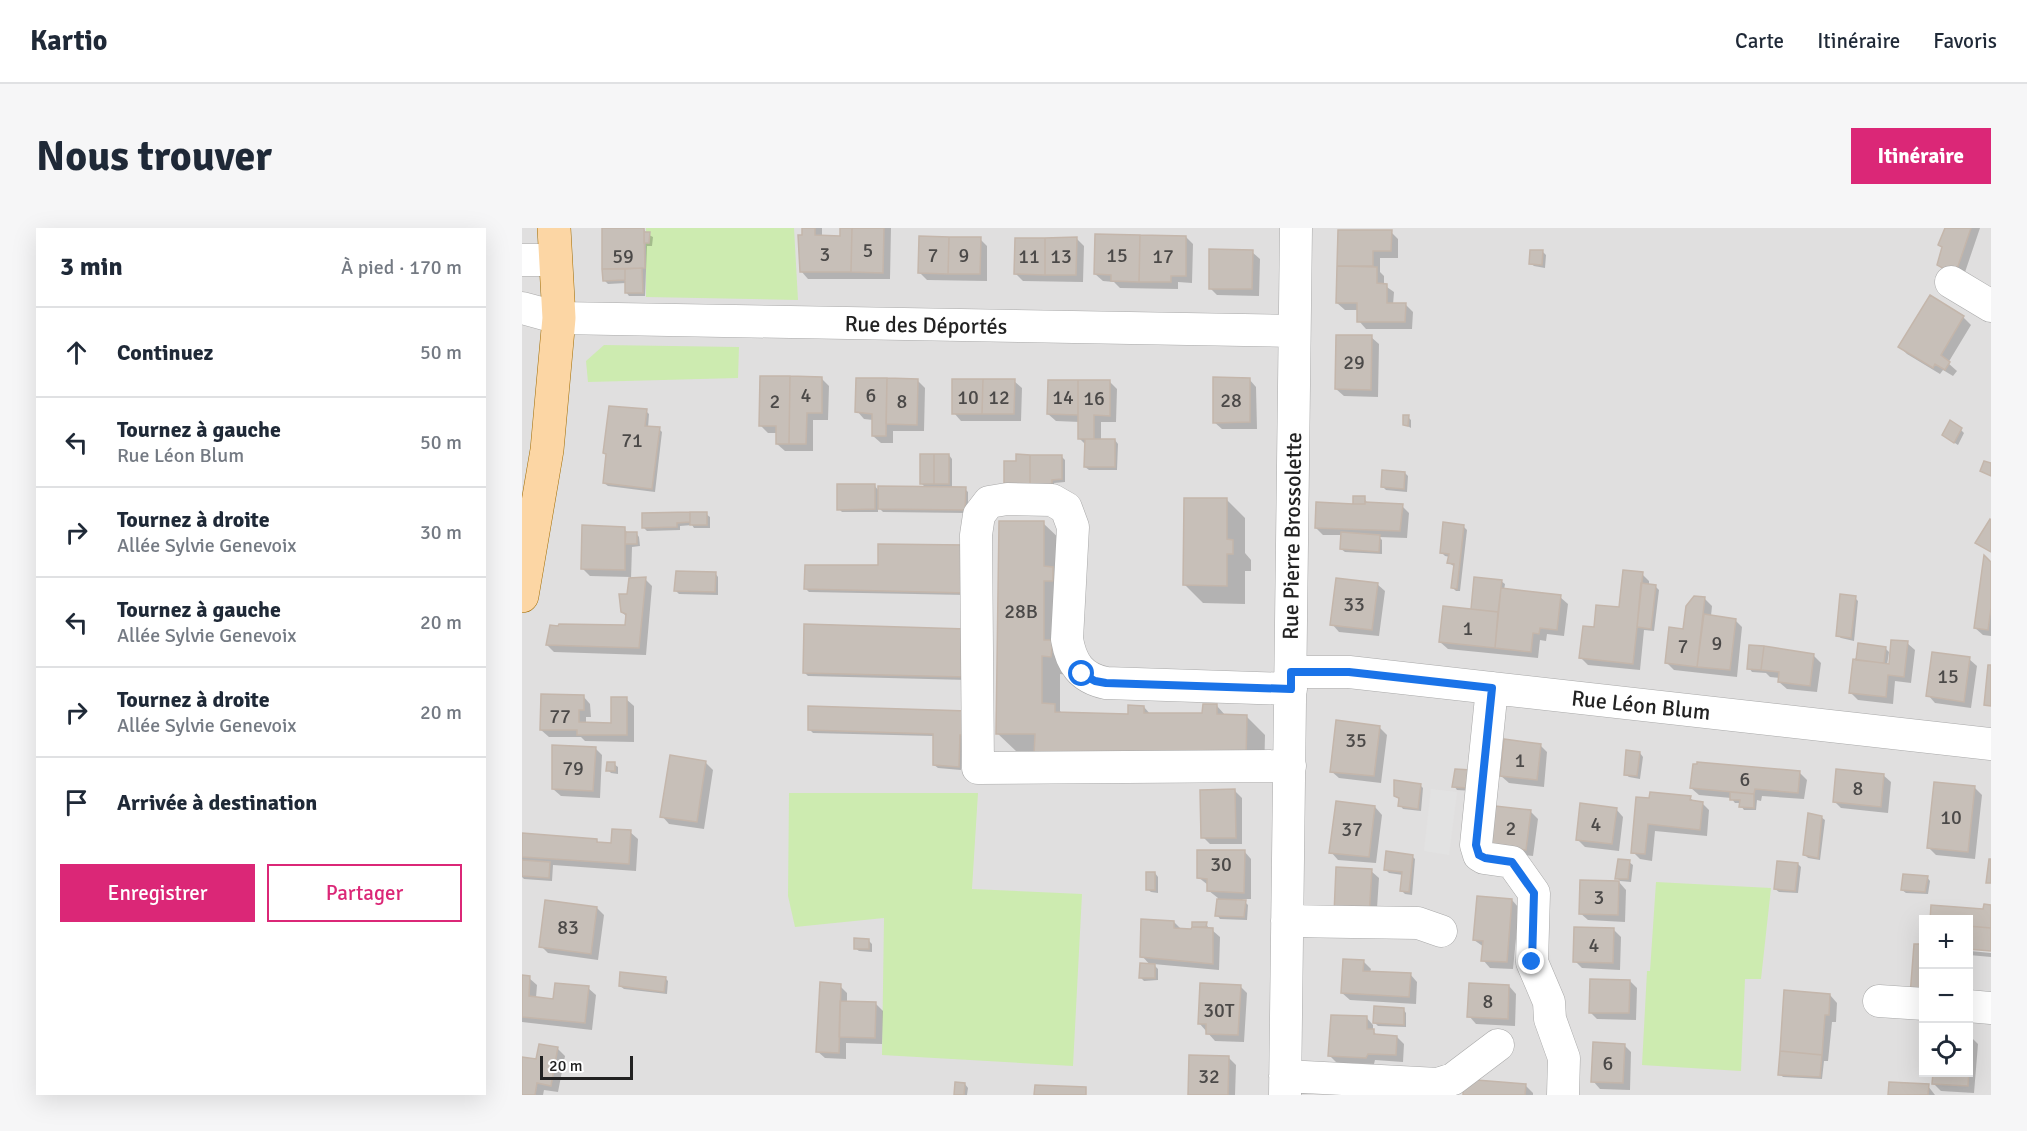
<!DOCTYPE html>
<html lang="fr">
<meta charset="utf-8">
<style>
body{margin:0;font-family:Signika,sans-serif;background:#f6f6f7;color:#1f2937}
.controls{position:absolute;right:18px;bottom:18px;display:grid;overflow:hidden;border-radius:0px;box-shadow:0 6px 24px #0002}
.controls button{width:54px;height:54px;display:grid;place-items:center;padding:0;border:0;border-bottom:2px solid #e0e1e3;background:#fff;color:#1f2937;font:30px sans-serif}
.scale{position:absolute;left:18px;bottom:15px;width:93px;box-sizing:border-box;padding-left:6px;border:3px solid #222;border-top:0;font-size:16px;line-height:21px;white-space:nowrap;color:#222;-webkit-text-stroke:4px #fff;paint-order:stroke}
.stop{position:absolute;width:18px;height:18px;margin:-14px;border:4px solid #1a73e8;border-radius:50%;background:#fff}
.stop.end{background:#1a73e8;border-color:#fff;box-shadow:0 2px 6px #0008}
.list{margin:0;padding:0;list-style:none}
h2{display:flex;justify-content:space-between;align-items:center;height:78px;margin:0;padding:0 24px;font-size:26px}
h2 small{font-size:20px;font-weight:400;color:#747a83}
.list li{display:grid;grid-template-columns:39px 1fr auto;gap:18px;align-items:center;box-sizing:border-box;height:90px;padding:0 24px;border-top:2px solid #e0e1e3}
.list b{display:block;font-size:22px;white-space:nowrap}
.list p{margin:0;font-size:20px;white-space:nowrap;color:#747a83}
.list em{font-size:20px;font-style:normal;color:#747a83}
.actions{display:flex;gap:12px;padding:18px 24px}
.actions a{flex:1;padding:14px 0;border:2px solid #db2777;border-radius:0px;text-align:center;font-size:21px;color:#db2777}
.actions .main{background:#db2777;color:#fff}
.icon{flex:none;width:33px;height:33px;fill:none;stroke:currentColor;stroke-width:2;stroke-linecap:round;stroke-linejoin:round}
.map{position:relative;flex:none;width:1469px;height:867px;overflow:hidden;border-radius:0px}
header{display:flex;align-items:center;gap:36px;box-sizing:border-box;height:84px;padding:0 30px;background:#fff;border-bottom:2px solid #e0e1e3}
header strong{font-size:28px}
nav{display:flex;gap:33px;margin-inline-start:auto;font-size:21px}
.intro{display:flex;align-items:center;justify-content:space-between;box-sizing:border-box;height:144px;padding:0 36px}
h1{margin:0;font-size:42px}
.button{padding:15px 27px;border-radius:0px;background:#db2777;color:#fff;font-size:21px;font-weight:700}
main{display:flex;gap:36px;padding:0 36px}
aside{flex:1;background:#fff;border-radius:0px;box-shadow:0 6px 24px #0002}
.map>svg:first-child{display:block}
</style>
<header>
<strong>Kartio</strong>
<nav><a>Carte</a><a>Itinéraire</a><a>Favoris</a></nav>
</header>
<div class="intro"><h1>Nous trouver</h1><a class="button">Itinéraire</a></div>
<main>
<aside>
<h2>3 min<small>À pied · 170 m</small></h2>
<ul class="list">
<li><svg class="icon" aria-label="ahead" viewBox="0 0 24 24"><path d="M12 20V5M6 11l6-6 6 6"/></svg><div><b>Continuez</b></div><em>50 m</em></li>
<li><svg class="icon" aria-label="left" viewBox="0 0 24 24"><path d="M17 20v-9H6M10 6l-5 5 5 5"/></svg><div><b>Tournez à gauche</b><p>Rue Léon Blum</p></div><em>50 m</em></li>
<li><svg class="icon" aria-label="right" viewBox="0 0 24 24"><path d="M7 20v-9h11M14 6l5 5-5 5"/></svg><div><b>Tournez à droite</b><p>Allée Sylvie Genevoix</p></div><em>30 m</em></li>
<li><svg class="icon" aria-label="left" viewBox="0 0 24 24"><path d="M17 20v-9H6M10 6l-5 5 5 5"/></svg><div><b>Tournez à gauche</b><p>Allée Sylvie Genevoix</p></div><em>20 m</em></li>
<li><svg class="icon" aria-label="right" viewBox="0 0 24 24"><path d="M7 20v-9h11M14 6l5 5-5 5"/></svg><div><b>Tournez à droite</b><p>Allée Sylvie Genevoix</p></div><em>20 m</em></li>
<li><svg class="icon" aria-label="arrive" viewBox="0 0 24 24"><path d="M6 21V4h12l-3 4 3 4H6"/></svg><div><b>Arrivée à destination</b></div></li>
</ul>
<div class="actions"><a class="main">Enregistrer</a><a>Partager</a></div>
</aside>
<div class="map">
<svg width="1469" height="867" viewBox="0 0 1469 867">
<rect width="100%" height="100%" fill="#f2efe9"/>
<path fill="#e0dfdf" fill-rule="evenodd" d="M0,0H1469V867H0ZM1402,692H1446V844H1402Z"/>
<path fill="#cdebb0" d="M124,0H272L276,72L124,69Z
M82,117L217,119L216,150L66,154L64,133Z
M267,565H456L450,661L560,666L551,838L360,827L362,690L273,699L266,668Z
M1134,654L1249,660L1239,751H1223L1219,843L1120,837L1125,743H1128Z"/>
<path fill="#e2e2e2" d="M909,561L935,564L927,627L902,623Z"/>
<path fill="#0003" d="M81,0H121L125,6L131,9L130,18H125L123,68H107L104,64V55L86,56L82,52Z
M281,0H300V8L319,9V0H369L368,51H286L279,43Z
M1424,0H1458L1440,53L1422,42L1416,36Z
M817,3L869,4L876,11V30H858V44L862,48V57L872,64L871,77L883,76L891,84L890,101H844L837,93V82H823L815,75Z
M664,9L671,16L670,55L656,54V61L598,60L592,54L581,53L573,46Z
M458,11L465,18V53L405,52L397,44Z
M555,11L562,18L561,54L501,53L494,46Z
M730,24L738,31L737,68L695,67L688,60Z
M1021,24L1024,27L1023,40L1012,38L1008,35Z
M1441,89L1449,97L1426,135L1435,143L1431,148L1421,142L1418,146L1385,126L1378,119Z
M849,109L857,116L856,169L822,168L814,161Z
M300,151L307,158L306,192H291V223H263L255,216V205H246L238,197Z
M727,151L734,159L735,201H700L692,194Z
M395,152L403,160L402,203H371V215H359L351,208V192L342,191L335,183Z
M492,153L500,160L499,193H439L432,185Z
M588,154L595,161L594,194H579V212H593L596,216L595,242H567L563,239L564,217L557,210L558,194L534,193L526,186Z
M124,183L127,186L126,200L137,201L140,204L133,264L86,258L82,255Z
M886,189L889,192V200L882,196Z
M1439,202L1442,205L1436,217L1425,210Z
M427,227L430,231V261H443L446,264V285L361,284L356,279V284H320L317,281L352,257L357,263L404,260L399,255Z
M540,229L543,232V254L532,255V260L495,235Z
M883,245L886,248L885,264L864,262L860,258Z
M842,270L846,276L880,278L887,285L885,310L857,309L860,312V326L823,324L819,321L820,307H801L794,300Z
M704,271L723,290V325L729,332V343H723V376L681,375L662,356Z
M184,286L188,289V300H172L170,297L158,298V302L125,303L122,300Z
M521,295L540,313L547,447L538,446V483L541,486L608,487L622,479L629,487H682L695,478L704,488H724L743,507L742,549L514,524L494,523L475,505Z
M942,299L945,302L938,363H934L931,360L933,339L927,335L928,329L923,328L919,324Z
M102,301L107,306L114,305L117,309L118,318L110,319L109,351H123L130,358L124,427L32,424L25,417L104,399L105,389L100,384L107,368L108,349L68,348L61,341Z
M1469,336V408L1461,407L1453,400Z
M357,338L447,367L287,364L284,361Z
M193,345L196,349V367L157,366L154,363Z
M1120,346L1127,353V357L1133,358L1137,362L1132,403L1122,402L1118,442L1066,437L1059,430L1098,381Z
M954,350L979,353L983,356L982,362L1038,369L1046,376L1042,408L1025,406L1024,413L1018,412L1016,430L926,421L918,414L950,383Z
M855,356L863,363L857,408L817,404L810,396Z
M1333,370L1336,373L1332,413L1319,410L1315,407Z
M1183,371L1190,378L1189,388L1213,392L1220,399L1215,449L1152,442L1145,435L1162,403Z
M445,403L446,452L286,448L283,445Z
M1385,415L1393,422L1389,455L1373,453L1371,476L1336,472L1329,465L1332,433L1363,420L1367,424L1365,437H1368Z
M1291,427L1299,435L1295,464L1265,461L1257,454L1258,450L1248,449L1244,445L1230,444L1227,440Z
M1447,431L1455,438L1449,480L1413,475L1406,467Z
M61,468L68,476L69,489H64V496L90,497L104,471L112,478V514L63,513L59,509H27L19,502Z
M445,485L440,510L439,542L416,540L412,537V508L291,505L287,501Z
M857,499L865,507L859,555L817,550L809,543Z
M1018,517L1025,524L1022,559L987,555L979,548Z
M73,520L80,527L78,570L39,568L31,561Z
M1118,525L1121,529L1118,551L1107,549L1103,546Z
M184,535L191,542L182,601L147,596L140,588Z
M92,536L96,539V546L89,545L86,542Z
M934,543L950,563L935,562L932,558Z
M1277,544L1285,552L1282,571L1240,568L1239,573L1235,572L1234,582H1222L1219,578V575H1213L1209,570L1177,567L1169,560Z
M1361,547L1369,554L1366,585L1319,580L1312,573Z
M898,557L901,560L899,583L881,581L878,577V572L873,568Z
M1453,560L1460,567L1453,631L1414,627L1407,620Z
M713,563L720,570V616H688L681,609Z
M1116,570H1168L1173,574L1180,575L1187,582L1185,608L1133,603L1130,633L1118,631L1111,624Z
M853,579L860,587L854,635L816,632L809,624Z
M1094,581L1101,589L1097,623L1063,619L1056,612Z
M1008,583L1016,591L1011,628L977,624Z
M1299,589L1303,592L1298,632L1286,630L1282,626Z
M108,604L116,611L114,643L31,637L30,653L2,651L0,649V607L74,612L78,616L90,617Z
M722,623L729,631V671H720L726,677L725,692L698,691L695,687L696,670L687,663L686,657L676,649Z
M890,628L893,631L890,667L883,666L880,663L881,647L867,645L863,641Z
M1107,634L1111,637L1109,654L1098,653L1095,650Z
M1276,636L1279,639L1276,665L1257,664L1253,661Z
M849,643L857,650L854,695L821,693Z
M633,645L636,649V665L629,664L625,661Z
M1405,649L1408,653L1406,666L1384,665L1380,662Z
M1097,654L1104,662L1103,694L1066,692L1058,685Z
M990,672L997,680L991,741L968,740L961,732L962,719L952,712Z
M75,680L82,687L76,732L26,725L19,718Z
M1462,683L1448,723L1469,725V729L1447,727L1446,745V692Z
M652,694L660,702H670L671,695H684L687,701L690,702L698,709L697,742L631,736L636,741V752L622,753L618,749L629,738L620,728Z
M1092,702L1099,709L1098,742L1060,740L1053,733Z
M347,713L350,716V724L337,723L333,720Z
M841,733L849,741L848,744L888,746L895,754L894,776L828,772L820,765Z
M0,749L7,750L15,757L14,770L33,773L66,760L74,767L70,802L0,794Z
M143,750L146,753L145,766L102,761L98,758Z
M1108,753L1115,760L1114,792L1075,791L1068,784Z
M318,758L325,765V774L353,775L361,783L360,816L324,815V831L303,830L295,823Z
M718,758L725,765L722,814L693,813L677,795Z
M987,758L994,766L993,798L954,796L947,788Z
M1308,767L1315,775L1314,794H1310L1306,833H1302L1300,851L1261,849L1258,846Z
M881,781L884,785V799L856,798L853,795Z
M844,789L851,797V803L856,808L875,809L882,816L881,834L853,832L852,836L815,835L808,828Z
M1449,809L1456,816L1452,865L1419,863L1412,856L1446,844Z
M1102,817L1109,824L1108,862L1078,861L1071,853Z
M36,821L43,828L36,864L22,862L21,867H0V830L15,833Z
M707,830L714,837L713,867H667Z
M443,856L446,860L445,867H433Z
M1003,857L1011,865V867H943Z
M1406,858L1413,867H1367Z"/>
<path fill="#c7bfb8" stroke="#c4b6ab" stroke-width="1.5" d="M80,0H122L123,40L80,41Z
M280,0H293V7L318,8V0H330L329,44H278L276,7H280Z
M330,0H362L361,45L329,44Z
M1423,0H1449L1433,47L1415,37L1420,19L1416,17Z
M816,2H870L869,23H851V38H815Z
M122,4H128L127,15H122Z
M573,6L618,7L617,54L589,53V47L572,46Z
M618,7L664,8V48H649V54H617Z
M397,8L427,9L426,46L396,45Z
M427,9H459L458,46H426Z
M555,9L554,47H523V10Z
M493,10H523V47L492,46Z
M687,21L731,22L730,61H687Z
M1008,22H1021L1020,37L1007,36Z
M815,38L855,39V55L865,56V75H884L883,94H835V75H814Z
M120,40L121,65H103V41Z
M80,41H103V52L81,53Z
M1408,67L1442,88L1419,127L1428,134L1423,142L1413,136L1411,140L1376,119Z
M814,107H850L849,162L813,161Z
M238,148H268L267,216H254V198H237Z
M268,148L300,149V185H285L284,216H267Z
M691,149L728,150V194L691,195Z
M334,150H365L364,208H350V186L333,184Z
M365,150L396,151L395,197L364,196Z
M430,151H461L460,186H430Z
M461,151H493L492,186H460Z
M526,152H556V187L525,186Z
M556,152H588V188L572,187V211H556Z
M87,178L125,181L123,198L138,199L130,261L81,255L84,226L81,225Z
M881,187H887L886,198L881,197Z
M1428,192L1440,200L1432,215L1420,207Z
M563,211H593V239H562Z
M398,226H412V256H398Z
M412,226H427V256H412Z
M494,226L508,227V257L482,256V233H494Z
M508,227H540V251L530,252V257H508Z
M1462,233L1469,235V248L1458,243Z
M860,242L883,244L882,261L859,259Z
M315,256H353V281L315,282Z
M356,258L444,259L443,282L356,281Z
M831,268H843V276H831Z
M662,270H705V311L711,312V326H705V358L661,357Z
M794,274L831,276H843V274L881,276L878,303L793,300Z
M168,284H185V297H168Z
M168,284V294L155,295V299L120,300V285Z
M1468,291L1469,292V324L1453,315Z
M477,293H522V338L531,339V353H522V412H531L529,429L520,428V475L533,476V484L606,486V477L622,478V485H680L681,476H695V486L725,487L724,531L512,528L513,506H474Z
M921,294L942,297L935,361L929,360L932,336L925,335L927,326L918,325Z
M60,297L103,299V342L59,341Z
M104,304H115V316H103Z
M819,304L858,307L857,324L818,321Z
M356,316L444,317V365L282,361L283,337H356Z
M1462,327L1469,334V380L1466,402L1452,400Z
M1101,342L1121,344L1111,436L1057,430L1061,398L1072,399L1074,377L1097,379Z
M154,343L194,344L193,364L152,363Z
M124,349L117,420L24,417L28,397L36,398L37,396L103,397L104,386L99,384L97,366H105L107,350Z
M952,349L980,352L976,384L949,381Z
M814,350L856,355L850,402L808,397Z
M1119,355L1134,357L1129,401L1115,399Z
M979,360L1039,367L1035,402L1018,400L1017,406L1011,405L1009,424L973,420Z
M1318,366L1334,368L1329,410L1314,408Z
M1172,368L1183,369L1175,439L1143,435L1147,399L1161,401L1164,378Z
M921,378L976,384L973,420L917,414Z
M1182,386L1214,391L1208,442L1175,439Z
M282,396L445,401L443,449L281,445Z
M1369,412L1386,413L1382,449L1366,447L1364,469L1327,465L1331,431L1367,436Z
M1336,415L1364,419L1362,435L1334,432Z
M1227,417L1242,418L1239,442L1225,441Z
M1242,418L1292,426L1288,458L1256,454L1257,444L1239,442Z
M1410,424L1448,429L1442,474L1404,468Z
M1466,437H1469V478L1462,477Z
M19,466L62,467V482H57V494L89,495V469H105V507H55V502H18Z
M286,478L445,483V507H438L437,539L411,537V506L286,502Z
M814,492L858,498L852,548L808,544Z
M982,511L1019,516L1015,552L978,548Z
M30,517L74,519L71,563L30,561Z
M1104,522L1118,524L1115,548L1102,547Z
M148,527L184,533L175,594L138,589Z
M85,534H93V543H84Z
M1175,534L1278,543L1276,565L1233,561L1232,566L1168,560L1171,536H1175Z
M933,541L949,542L947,560L930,559Z
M1314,541L1362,546L1359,579L1311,574Z
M872,552L899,556L896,581L876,578L877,570L872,568Z
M1412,554L1453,558L1446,624L1405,620Z
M713,561L714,610H679L678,562Z
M1128,564L1169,568L1168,572L1181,574L1178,602L1126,596L1123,626L1109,625L1114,569L1127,570Z
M1208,564L1232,566V580L1217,579L1218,572H1208Z
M814,573L853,578L847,629L807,625Z
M1058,575L1095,580L1090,616L1054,612Z
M973,578L1009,582L1004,622L968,617Z
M1286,585L1300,588L1296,630L1281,627Z
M90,601L109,602L107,636L0,629V605L75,611V614L89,615Z
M675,622H723L722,665L685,663V651L675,650Z
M864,623L891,627L887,664L878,663L880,644L862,642Z
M1096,631L1108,632L1106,651H1093Z
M1467,631H1469V655H1464Z
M0,632L28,634L27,650L0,648Z
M1255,633L1276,635L1273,663L1252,661Z
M814,639L850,641L847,688L812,686Z
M624,644H633V662H624Z
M1381,646L1406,648L1403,664L1379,662Z
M1058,652L1097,653L1096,687L1057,686Z
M955,668L990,671L985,734L959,733L961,713L951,712Z
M695,671L724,672L722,689L693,688Z
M23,672L75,679L69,726L17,719Z
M1462,676L1469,677V700L1446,698V692H1408L1409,677L1461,681Z
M619,691L652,693V700L669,701L670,699L691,700V736L618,729Z
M670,694H685L684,699H670Z
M1446,698L1469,700V723L1446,721Z
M1052,699L1092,700L1091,735L1051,734Z
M332,710L347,711V721H332Z
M1392,716H1402V769L1388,768Z
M821,731L842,732L841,743L889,745L887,769L819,765Z
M618,735L633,736V750H617Z
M98,744L144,749L142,764L97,758Z
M0,747L8,748L7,768L31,771L33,755L67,758L63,795L0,789Z
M1068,751L1108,752L1107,785H1067Z
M298,754L319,756L317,825L294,824Z
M678,755L719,757L716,807L684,806V796H676Z
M947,755L987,757L986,791L945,789Z
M1262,762L1308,766L1307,787H1303L1300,827L1258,823Z
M318,773L354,774L353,810L317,809Z
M852,778L882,780V797L851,795Z
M809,787L845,788V801H852V806L875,808L874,827L846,826L844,830L806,828Z
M1446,808H1449L1446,858L1410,856L1411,844H1446Z
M1071,814L1103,816L1101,855L1069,854Z
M17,816L36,819L29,858L15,855L13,867H0V829L14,831Z
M1258,823L1300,827L1298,849L1256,847Z
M667,827L707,828L706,867H666Z
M942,851L1004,856L1003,867H941Z
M433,854L443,855L442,867H432Z
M1367,854L1407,856L1406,867H1366Z
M513,857L564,859V867H512Z"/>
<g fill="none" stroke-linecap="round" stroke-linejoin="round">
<defs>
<path id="minor" d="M0,32H33
M1429,54L1469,78
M0,80L37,90L772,103
M769,444H827L1469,516
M970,460L954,617L957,627L962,630L990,634L1012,665L1010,734L1027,774L1028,791L1042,830L1041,867
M768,538L456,540L454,307L457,287L467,274L485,271L530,272L544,280L551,299L545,411C549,435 559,450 584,455L769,461
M765,693L896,695L919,703
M1357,773L1402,776
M1446,778L1469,780
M763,848L916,856L931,851L976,817
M763,867L774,0"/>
<path id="major" d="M0,368L25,222L37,90L32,0"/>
</defs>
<use href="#minor" stroke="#a9a9a9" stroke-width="33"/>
<use href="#major" stroke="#a06b00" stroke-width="34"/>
<use href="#minor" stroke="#fff" stroke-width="32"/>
<use href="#major" stroke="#fcd6a4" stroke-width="33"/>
</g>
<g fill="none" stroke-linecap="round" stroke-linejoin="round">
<path stroke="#1a73e8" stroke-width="8" d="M560,446L573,453L584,455L769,461V444H827L970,460L954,617L957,627L963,630L990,634L1012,665L1010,734"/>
</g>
<g text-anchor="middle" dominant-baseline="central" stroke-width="5" stroke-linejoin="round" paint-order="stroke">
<g font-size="20" fill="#4b4948">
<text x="346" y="22">5</text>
<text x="303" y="26">3</text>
<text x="411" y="27">7</text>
<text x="442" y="27">9</text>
<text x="595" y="27">15</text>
<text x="101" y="28">59</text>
<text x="507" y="28">11</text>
<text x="539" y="28">13</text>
<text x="641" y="28">17</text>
<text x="832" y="134">29</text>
<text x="284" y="167">4</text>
<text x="349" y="167">6</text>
<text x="446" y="169">10</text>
<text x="477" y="169">12</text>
<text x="541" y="169">14</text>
<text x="572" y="170">16</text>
<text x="709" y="172">28</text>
<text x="253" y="173">2</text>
<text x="380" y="173">8</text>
<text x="110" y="212">71</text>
<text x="832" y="376">33</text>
<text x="499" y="383">28B</text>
<text x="946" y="400">1</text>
<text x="1195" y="415">9</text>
<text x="1161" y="418">7</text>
<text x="1426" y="448">15</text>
<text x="38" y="488">77</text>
<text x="834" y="512">35</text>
<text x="998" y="532">1</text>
<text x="51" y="540">79</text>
<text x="1223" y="551">6</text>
<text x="1336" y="560">8</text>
<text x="1429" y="589">10</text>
<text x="1074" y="596">4</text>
<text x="989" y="600">2</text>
<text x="830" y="601">37</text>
<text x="699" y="636">30</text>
<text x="1077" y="669">3</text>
<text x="46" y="699">83</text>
<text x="1072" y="717">4</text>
<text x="966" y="773">8</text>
<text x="697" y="782">30T</text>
<text x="1086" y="835">6</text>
<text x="687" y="848">32</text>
</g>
<g font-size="22" fill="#222" stroke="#fff">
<text transform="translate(404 97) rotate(1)">Rue des Déportés</text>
<text transform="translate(770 308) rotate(-89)">Rue Pierre Brossolette</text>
<text transform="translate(1119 477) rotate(6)">Rue Léon Blum</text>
</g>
</g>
</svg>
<div class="controls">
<button>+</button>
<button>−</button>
<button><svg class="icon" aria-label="locate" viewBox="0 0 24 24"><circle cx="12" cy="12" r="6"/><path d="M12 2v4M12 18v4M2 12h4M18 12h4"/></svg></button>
</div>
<div class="scale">20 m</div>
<div class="stop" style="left:560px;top:446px"></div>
<div class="stop end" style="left:1010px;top:734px"></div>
</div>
</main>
